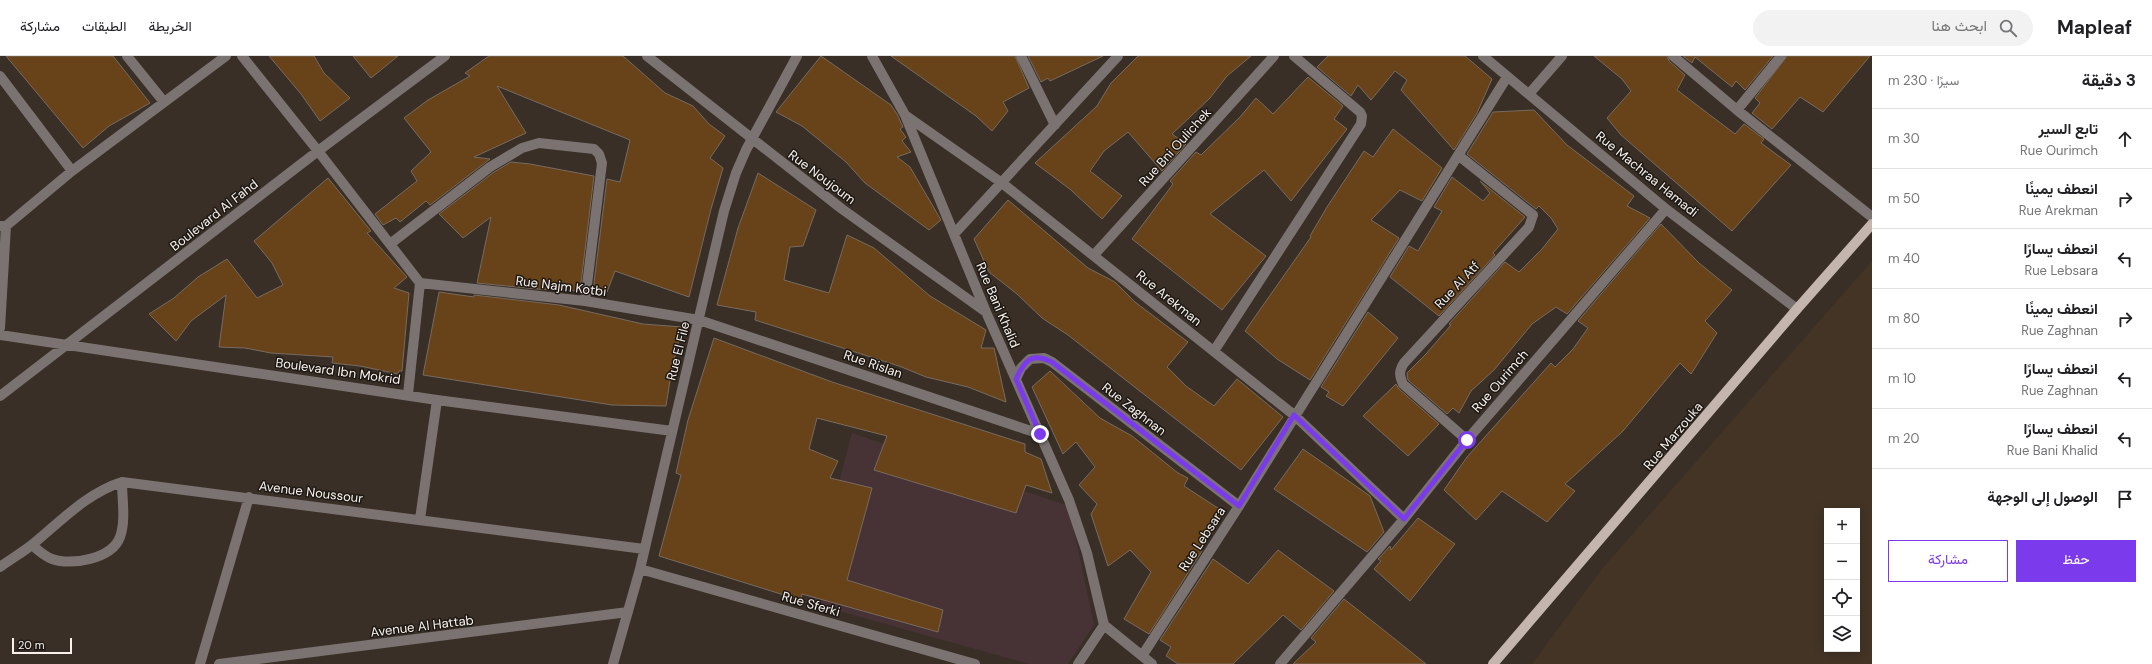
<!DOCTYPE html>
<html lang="ar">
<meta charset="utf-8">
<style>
body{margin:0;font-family:"DM Sans",Vazirmatn,sans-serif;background:#f2f2f2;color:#202124;direction:rtl}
.controls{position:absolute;right:12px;bottom:12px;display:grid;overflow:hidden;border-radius:0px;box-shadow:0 2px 10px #0003}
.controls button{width:36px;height:36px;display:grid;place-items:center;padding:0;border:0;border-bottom:1px solid #e0e0e0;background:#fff;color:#202124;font:20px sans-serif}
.scale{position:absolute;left:12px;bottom:10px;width:60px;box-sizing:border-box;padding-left:4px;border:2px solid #f9f2ec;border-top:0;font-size:11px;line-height:14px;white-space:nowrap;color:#f9f2ec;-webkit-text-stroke:3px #1d1814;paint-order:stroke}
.stop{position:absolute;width:12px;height:12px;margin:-9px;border:3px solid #7c3aed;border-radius:50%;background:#fff}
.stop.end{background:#7c3aed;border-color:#fff;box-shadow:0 1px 4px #0008}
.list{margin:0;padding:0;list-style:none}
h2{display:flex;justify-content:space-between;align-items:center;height:52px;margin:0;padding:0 16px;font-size:17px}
h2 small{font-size:13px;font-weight:400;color:#757577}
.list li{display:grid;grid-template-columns:26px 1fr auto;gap:12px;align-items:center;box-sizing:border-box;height:60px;padding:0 16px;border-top:1px solid #e0e0e0}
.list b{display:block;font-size:15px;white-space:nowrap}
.list p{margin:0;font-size:13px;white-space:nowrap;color:#757577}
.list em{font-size:13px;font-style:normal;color:#757577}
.actions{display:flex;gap:8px;padding:12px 16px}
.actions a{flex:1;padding:9px 0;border:1px solid #7c3aed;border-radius:0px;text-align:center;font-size:14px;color:#7c3aed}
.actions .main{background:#7c3aed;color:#fff}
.icon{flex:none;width:22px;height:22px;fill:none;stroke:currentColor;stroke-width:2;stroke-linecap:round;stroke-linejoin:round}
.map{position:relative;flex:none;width:1872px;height:608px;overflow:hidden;direction:ltr}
header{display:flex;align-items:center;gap:24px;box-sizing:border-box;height:56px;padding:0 20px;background:#fff;border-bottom:1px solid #e0e0e0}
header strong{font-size:19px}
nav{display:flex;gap:22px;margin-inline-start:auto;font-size:14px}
.search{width:280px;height:36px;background:#f2f2f2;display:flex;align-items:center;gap:10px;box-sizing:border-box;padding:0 14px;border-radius:22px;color:#757577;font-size:15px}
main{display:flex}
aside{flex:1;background:#fff}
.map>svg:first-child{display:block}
</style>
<header>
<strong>Mapleaf</strong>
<div class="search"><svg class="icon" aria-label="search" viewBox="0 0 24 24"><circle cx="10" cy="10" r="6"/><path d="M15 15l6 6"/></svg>ابحث هنا</div>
<nav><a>الخريطة</a><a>الطبقات</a><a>مشاركة</a></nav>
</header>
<main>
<aside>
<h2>3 دقيقة<small>سيرًا · 230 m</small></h2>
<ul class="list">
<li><svg class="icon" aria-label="ahead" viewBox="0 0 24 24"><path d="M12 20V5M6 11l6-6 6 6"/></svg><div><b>تابع السير</b><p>Rue Ourimch</p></div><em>30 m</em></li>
<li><svg class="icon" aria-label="right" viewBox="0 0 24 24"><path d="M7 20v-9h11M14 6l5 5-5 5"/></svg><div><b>انعطف يمينًا</b><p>Rue Arekman</p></div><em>50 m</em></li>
<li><svg class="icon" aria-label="left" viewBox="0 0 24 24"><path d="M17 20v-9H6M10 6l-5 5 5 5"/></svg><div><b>انعطف يسارًا</b><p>Rue Lebsara</p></div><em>40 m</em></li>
<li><svg class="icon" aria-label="right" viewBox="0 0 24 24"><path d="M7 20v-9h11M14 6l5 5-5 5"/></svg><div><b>انعطف يمينًا</b><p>Rue Zaghnan</p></div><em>80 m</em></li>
<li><svg class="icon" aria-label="left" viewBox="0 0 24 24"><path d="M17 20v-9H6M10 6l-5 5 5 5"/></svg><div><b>انعطف يسارًا</b><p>Rue Zaghnan</p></div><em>10 m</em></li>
<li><svg class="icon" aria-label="left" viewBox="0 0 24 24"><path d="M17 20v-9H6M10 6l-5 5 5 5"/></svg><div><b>انعطف يسارًا</b><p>Rue Bani Khalid</p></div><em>20 m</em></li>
<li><svg class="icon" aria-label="arrive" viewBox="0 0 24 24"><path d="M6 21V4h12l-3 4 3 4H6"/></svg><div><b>الوصول إلى الوجهة</b></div></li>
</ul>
<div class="actions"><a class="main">حفظ</a><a>مشاركة</a></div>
</aside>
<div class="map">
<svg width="1872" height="608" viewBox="0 0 1872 608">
<rect width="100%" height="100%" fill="#392f26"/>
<path fill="#433426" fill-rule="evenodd" d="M1872,205V608H1532L1602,513ZM1827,455H1857V593H1827Z"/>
<path fill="#473236" d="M852,377L1069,450L1094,569L1068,608H1029L807,546Z"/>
<path fill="#684218" stroke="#776b61" d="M6,0H113L150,47L109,70L83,92Z
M269,0H314L324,17L350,42L320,65L301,38Z
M353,0H398L371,22Z
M489,0H623L665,37L693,50L709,68L725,80L710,102L723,112L711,153L689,241L615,215L607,236L593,235L607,123L620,126L630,84L497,30L526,77L474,101L490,103L430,149L426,145L400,166L396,162L383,169L375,158L417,125L411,115L431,96L404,62L428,44L470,20L465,17Z
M821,0L891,49L897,58L903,71L900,73L906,81L902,85L911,96L897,101L910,111L941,164L929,174L865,127L846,106L802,70L776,56Z
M891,0H1015L1029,32L1003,46L1008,55L992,75L976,60Z
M1028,0H1103L1050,25L1048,22L1041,26Z
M1138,0H1251L1227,20L1210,42L1172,78L1186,88L1162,115L1128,76L1104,95L1090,115L1122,140L1102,163L1071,134L1035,107L1097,50L1111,27Z
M1328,0H1465L1492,23L1477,57L1454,94L1401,34L1407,24L1395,15L1371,44L1358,29L1351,40L1317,11Z
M1594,0H1667L1669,5L1685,19L1677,34L1735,78L1744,68L1764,83L1761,87L1791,109L1732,175L1621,79L1607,62L1631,35L1622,23Z
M1683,0H1773L1745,34L1736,25L1732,31L1695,1L1692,7Z
M1787,0H1870L1823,56L1800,41L1772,73L1752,57L1760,47L1755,42Z
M1308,21L1343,50L1334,63L1347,73L1291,145L1264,114L1210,158L1266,200L1222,254L1132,183L1173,128L1170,125L1196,96L1201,99L1240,61L1256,42L1273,58Z
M1534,54L1567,89L1634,140L1627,150L1650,162L1567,258L1556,251L1532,268L1494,314L1471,335L1459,357L1453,352L1447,358L1408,324L1407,317L1426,298L1451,269L1449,268L1505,206L1519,216L1542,193L1558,173L1551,162L1539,150L1536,153L1467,98L1493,56Z
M1393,73L1442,112L1422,145L1400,134L1371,164L1399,182L1310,324L1277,303L1245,275L1311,181L1310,180L1327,151L1364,95L1373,101Z
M511,106L530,108L594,120L580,235L537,233L477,227L491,161L463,182L439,158L494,116Z
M758,117L816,154L803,190L790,191L784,224L829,237L847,179L874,192L930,240L986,274L981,292H994L1006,346L968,331L926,321L899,310L755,264L756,256L717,249L738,172Z
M1452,121L1483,145L1490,137L1480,125L1525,161L1493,197L1495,199L1439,260L1390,221L1409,190L1418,195L1442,155L1434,151Z
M328,122L371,175L367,177L407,221L394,232L409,237L402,315H399L398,318L360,310L332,307L333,301L271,297L245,292L219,291L226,239L191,265L176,285L149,258L174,242L198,221L227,203L257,242L283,229L272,207L254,185Z
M1008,144L1088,212L1115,226L1135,246L1188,286L1167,311L1186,330L1214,350L1237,323L1283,361L1241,414L1068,279L1042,262L1017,238L989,216L974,183Z
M1661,168L1699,207L1732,234L1705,265L1717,277L1691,318L1680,307L1623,375L1565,428L1575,435L1547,466L1502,435L1476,464L1444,434L1467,401L1551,307L1555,311L1573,293L1588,272L1578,265Z
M439,236L474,241V239L559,249L643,268L682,271L672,312L666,350L612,349L423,319Z
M1368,256L1398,282L1343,350L1326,340L1329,336L1321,331Z
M714,282L832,326L1025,388V396L1041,403L1052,437L1026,429L1016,457L874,414L887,380L817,362L809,393L838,405L830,422L872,432L847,524L943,554L938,576L802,538L800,544L659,500L681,419L676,417L688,364Z
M1050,315L1100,362L1132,380L1178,417L1188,422L1184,430L1224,456L1200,494L1202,495L1149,578L1124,563L1151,516L1130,494L1108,510L1091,458L1097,448L1079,429L1095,411L1076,386L1063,398L1032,331Z
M1396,328L1399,333L1439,368L1408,400L1363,360Z
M1303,393L1370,440L1384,476L1367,496L1274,433Z
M1418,462L1455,488L1410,545L1374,513L1381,505L1378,503L1390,490L1391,494Z
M1278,494L1334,535L1301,574L1283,559L1233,608H1178L1166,600L1171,591L1160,584L1213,503L1248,528Z
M1344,543L1381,572L1426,608H1293L1316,586L1311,582Z"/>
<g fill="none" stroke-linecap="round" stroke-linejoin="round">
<path stroke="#7a7371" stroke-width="10" d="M127,0L164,46
M242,0L318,95L420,227L408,338
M647,0L842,153L986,256
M872,0L905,59L986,256L1069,444L1087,497L1104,569L1152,608
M1021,0L1055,69
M1483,0L1666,153L1797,253
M1673,0L1737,54L1872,161
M0,20L72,115
M1529,38L1562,0
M1737,54L1781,0
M905,59L1002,127L1294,359L1404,463
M1458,99L1533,159L1529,171L1404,307C1399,315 1399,319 1403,328L1467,384
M0,170H6L72,115L226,0
M954,178L1118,0
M390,188L490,111L522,92L539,87L594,93L599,98L602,107L585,245
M1094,199L1274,0
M420,227L585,245L699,264L1040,378
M0,272L6,170
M0,279L437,344L672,375
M1214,295L1361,68L1362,60L1360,56L1294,0
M1016,323L1021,312L1030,303L1044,302L1052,306L1239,450
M0,340L318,95L445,0
M420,463L437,344
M32,489C38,494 44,500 52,503C71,510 112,503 120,481C126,465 122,443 122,426
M0,511C11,503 23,496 33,488C61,465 87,437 122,426L644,493
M640,513L975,608
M1142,600L1239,450L1507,21
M200,608L249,441
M219,608L628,556
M613,608L640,513L724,155L736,117L746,94L797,0
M1078,608L1104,569
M1280,608L1404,463L1467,384L1666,153"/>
<path stroke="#c4b5af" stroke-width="10" d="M1493,608L1797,253L1872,168"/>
</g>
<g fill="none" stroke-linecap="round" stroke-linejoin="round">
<path stroke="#7c3aed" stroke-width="5" d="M1040,378L1016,323C1025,304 1031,296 1052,306L1239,450L1294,359L1404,463L1467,384"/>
</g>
<g text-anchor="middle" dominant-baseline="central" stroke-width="3" stroke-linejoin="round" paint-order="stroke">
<g font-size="13" fill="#f9f2ec" stroke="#1d1814">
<text transform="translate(1175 91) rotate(-48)">Rue Bni Oulichek</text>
<text transform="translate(1647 118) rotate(39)">Rue Machraa Hamadi</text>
<text transform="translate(822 121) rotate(37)">Rue Noujoum</text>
<text transform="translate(214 159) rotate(-38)">Boulevard Al Fahd</text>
<text transform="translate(1457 229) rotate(-47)">Rue Al Atf</text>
<text transform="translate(561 230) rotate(7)">Rue Najm Kotbi</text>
<text transform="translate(1169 242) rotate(39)">Rue Arekman</text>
<text transform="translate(998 249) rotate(67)">Rue Bani Khalid</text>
<text transform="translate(678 295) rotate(-76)">Rue El File</text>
<text transform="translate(873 308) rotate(19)">Rue Rislan</text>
<text transform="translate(338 315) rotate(8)">Boulevard Ibn Mokrid</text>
<text transform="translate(1500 325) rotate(-49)">Rue Ourimch</text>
<text transform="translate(1134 353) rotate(38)">Rue Zaghnan</text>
<text transform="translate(1673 380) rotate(-50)">Rue Marzouka</text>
<text transform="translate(311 436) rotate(7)">Avenue Noussour</text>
<text transform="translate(1202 483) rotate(-57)">Rue Lebsara</text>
<text transform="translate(811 548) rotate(16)">Rue Sferki</text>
<text transform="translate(422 570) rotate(-7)">Avenue Al Hattab</text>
</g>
</g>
</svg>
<div class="controls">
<button>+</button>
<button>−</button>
<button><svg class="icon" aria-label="locate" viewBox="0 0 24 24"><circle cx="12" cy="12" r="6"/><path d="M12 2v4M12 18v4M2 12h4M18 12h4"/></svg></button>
<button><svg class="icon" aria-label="layers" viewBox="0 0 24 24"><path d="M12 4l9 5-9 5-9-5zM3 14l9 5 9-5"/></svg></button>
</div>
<div class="scale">20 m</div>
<div class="stop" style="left:1467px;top:384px"></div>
<div class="stop end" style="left:1040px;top:378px"></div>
</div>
</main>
